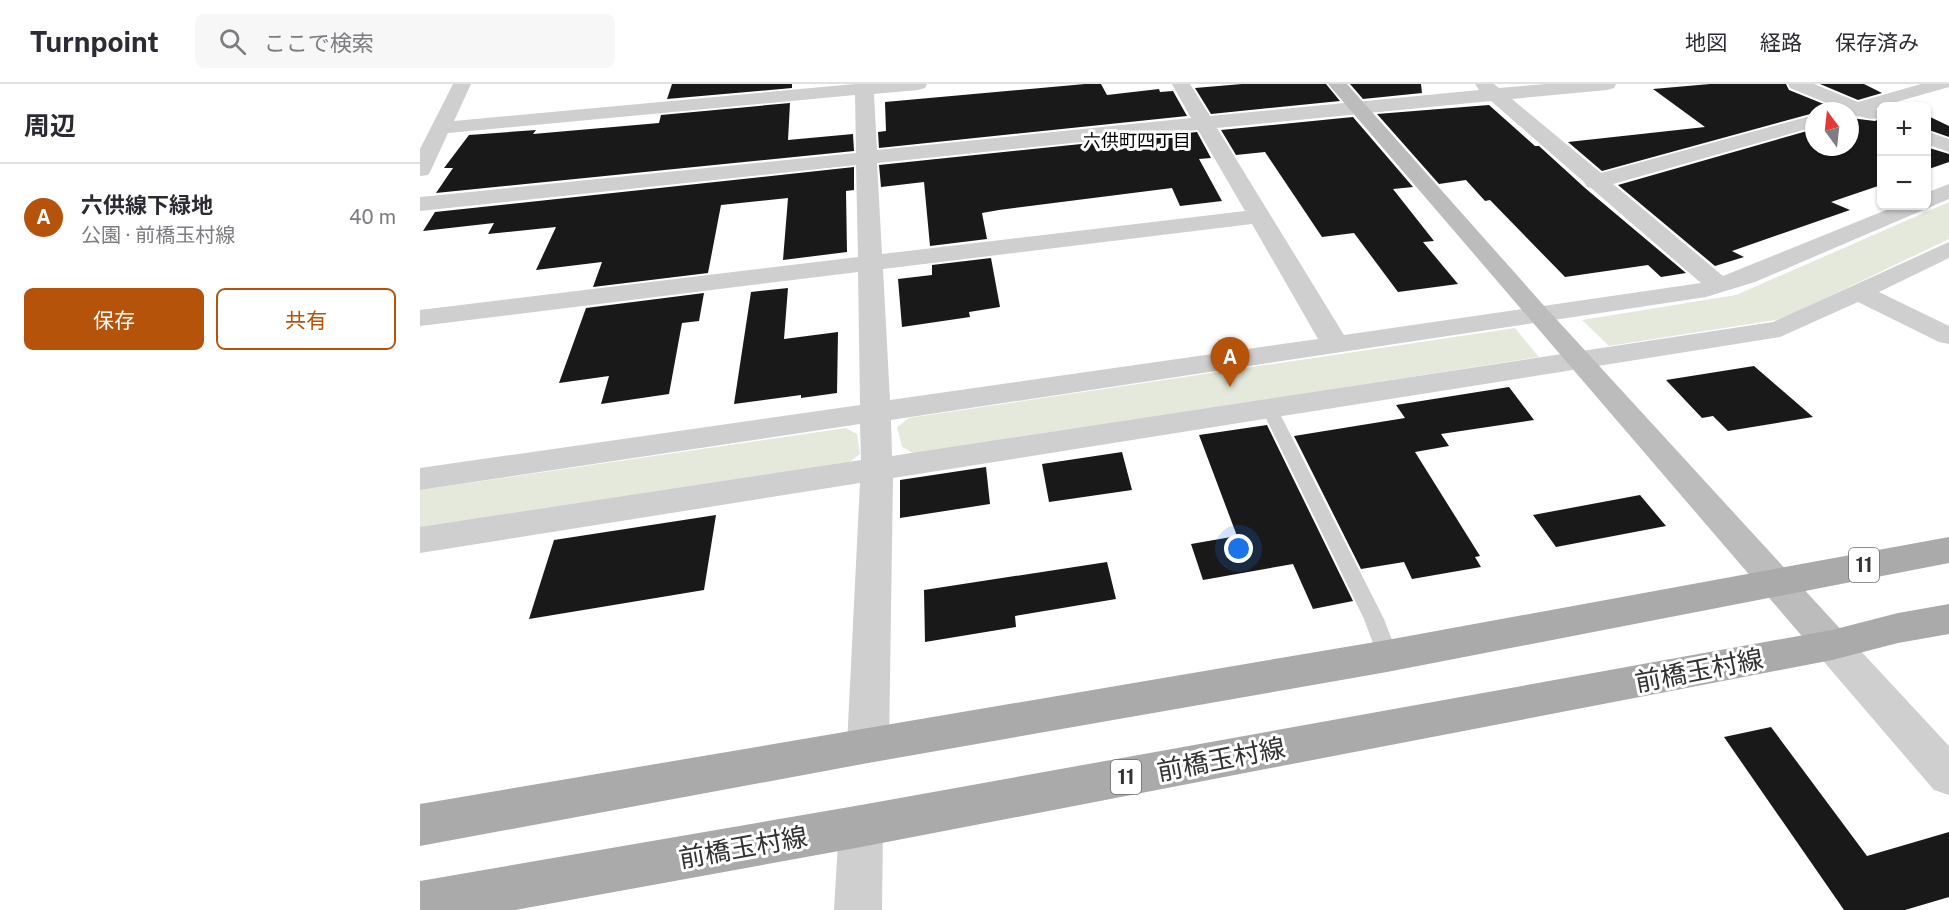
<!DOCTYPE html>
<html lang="ja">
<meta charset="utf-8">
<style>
body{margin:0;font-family:"Public Sans","Noto Sans JP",sans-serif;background:#f7f7f7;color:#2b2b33}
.controls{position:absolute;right:18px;top:18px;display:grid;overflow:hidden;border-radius:9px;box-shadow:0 2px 4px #0004}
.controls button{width:54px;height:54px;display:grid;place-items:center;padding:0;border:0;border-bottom:2px solid #e1e1e2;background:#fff;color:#2b2b33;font:30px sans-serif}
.compass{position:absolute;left:1385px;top:18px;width:54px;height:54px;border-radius:50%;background:#fff;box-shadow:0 2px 4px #0004;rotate:345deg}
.you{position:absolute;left:819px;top:465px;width:21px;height:21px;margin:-15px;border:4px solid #fff;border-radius:50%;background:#1a73e8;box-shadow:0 0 0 9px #1a73e833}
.badge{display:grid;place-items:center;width:39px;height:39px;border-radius:50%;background:#b45309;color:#fff;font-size:20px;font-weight:700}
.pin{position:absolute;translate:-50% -50px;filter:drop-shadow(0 2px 3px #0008)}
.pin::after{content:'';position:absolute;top:32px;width:21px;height:18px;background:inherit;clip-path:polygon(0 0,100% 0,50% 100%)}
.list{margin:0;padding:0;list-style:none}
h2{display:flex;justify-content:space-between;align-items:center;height:78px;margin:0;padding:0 24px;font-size:26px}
h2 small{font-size:20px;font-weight:400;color:#7c7c81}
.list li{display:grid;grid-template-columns:39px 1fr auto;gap:18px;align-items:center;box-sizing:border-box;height:108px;padding:0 24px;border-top:2px solid #e1e1e2}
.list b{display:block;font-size:22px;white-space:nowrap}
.list p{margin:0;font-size:20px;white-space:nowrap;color:#7c7c81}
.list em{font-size:20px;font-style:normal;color:#7c7c81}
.actions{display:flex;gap:12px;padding:18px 24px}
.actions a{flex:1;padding:14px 0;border:2px solid #b45309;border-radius:9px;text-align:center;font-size:21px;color:#b45309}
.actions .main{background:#b45309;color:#fff}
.icon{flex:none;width:33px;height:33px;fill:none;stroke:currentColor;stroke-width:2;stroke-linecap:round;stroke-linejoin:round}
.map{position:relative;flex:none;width:1529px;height:826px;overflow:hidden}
header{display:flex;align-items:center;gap:36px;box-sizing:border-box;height:84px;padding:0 30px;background:#fff;border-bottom:2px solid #e1e1e2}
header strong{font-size:28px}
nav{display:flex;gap:33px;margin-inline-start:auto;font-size:21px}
.search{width:420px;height:54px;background:#f7f7f7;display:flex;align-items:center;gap:15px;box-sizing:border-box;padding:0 21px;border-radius:9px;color:#7c7c81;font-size:22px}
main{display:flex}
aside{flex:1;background:#fff}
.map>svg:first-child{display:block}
</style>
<header>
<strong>Turnpoint</strong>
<div class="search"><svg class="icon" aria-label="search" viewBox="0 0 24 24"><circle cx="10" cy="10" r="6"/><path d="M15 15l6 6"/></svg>ここで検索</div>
<nav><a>地図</a><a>経路</a><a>保存済み</a></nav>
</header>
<main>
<aside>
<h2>周辺<small></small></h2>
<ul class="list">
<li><span class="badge">A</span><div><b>六供線下緑地</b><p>公園 · 前橋玉村線</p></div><em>40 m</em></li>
</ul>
<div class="actions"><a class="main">保存</a><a>共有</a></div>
</aside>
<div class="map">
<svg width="1529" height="826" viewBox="0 0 1529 826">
<rect width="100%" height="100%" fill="#fff"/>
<path fill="#e4e9dc" d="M1529,118V155L1362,235L1189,262L1162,236L1316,211Z
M1095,244L1119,273L495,370L482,363L477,343L489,334Z
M426,344L437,350L440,370L427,380L0,447V406Z"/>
<path fill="#191919" d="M252,0H372V4L247,15Z
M665,0H681L687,11L739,5L740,8L753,7L767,32L459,64L458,48L466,47L465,18Z
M822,0H906L920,17L791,30L775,4Z
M930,0H1001L1002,9L943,15Z
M1290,0H1366L1369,6L1416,25L1415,27H1394V29L1182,87L1148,58L1285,43L1233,5Z
M1400,0H1444L1462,9L1438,16Z
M370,19L368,56L433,50L434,67L16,109L33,84H24L49,51L116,46L113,50L239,39L241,31Z
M1069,21L1115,62H1119L1165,104L1266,189L1241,193L1228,181L1145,193L1070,116L1065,117L1046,96L1019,100L957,30Z
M1506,31L1529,42V53L1506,45Z
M933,33L993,103L973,105L1014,157L1003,158L1038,200L978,208L934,149L902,153L845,68L816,71L801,46Z
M1430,34L1455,37L1461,34V101L1411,118L1430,126L1312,167L1324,173L1295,182L1198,101L1394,45V63H1430Z
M777,48L791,74L779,75L802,117L760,122L752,104L579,126L562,129L567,155L510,162L504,98L461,103L459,81Z
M1506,63L1529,70V78L1506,86Z
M434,83V106L426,107L427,168L363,176L368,114L301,121L288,189L173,203L182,178L116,186L136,143L68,150L74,139L3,147L15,128Z
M571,174L580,223L549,228L550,233L482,243L478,195L512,191V181Z
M368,204L364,255L418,248L417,309L381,314V311L314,320L331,208Z
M284,209L279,237L262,239L249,310L181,320L189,292L139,299L166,224Z
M1334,282L1393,333L1308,347L1293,332L1282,334L1246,296Z
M1089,303L1114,336L1021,350L1029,362L995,368L1060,472L1055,473L1061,483L992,495L984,478L941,485L874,352L985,334L976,321Z
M847,341L933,517L893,525L873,480L783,496L771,460L817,452L779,351Z
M702,368L712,406L629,418L622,380Z
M566,383L570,420L480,434V396Z
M1220,411L1246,442L1136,463L1113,431Z
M296,431L284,506L109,535L134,456Z
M687,478L696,515L595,532L596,543L505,558L504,506Z
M1351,643L1447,772L1529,748V813L1485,826H1424L1304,653Z"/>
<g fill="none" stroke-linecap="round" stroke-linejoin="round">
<path fill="#cfcfcf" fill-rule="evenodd" d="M849,319L855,320L857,324L964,535L978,572L974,578L967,581L960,578L944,535L841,324L843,320Z"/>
<path fill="#cfcfcf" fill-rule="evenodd" d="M33,0H51L34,37L435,0H507L505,4L498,6L454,10L457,66L771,34L752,0H770L790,32L1059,6L1055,0H1074L1079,4L1126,0H1196L1194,4L1187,6L1092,15L1181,89L1394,31V43L1193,100L1303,192L1476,122H1506V109L1529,100V115L1335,198L1286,213L471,336L472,372L1353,238L1529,158V174L1459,208L1529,242V260L1519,258L1438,218L1360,253L473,394L469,661L463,674L448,679L433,674L427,661L440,399L0,469V443L441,376L440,340L0,406V384L440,321L438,188L0,242V226L438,173L436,81L0,127V113L436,69L435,11L28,49L11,86L8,91L0,92V65ZM1071,17L1164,98L1167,103L1171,104L1281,199L924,251L797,44ZM778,46L825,127L462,170L457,79ZM832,140L898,255L470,316L463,185Z
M1368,0H1394L1438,18L1501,0H1529V3L1462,22L1456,25L1462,29L1459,34C1448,37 1440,30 1430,32V27H1417L1419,24L1370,4Z
M1506,47L1529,55V68L1506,60Z
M1412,546L1425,550L1529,662V711L1514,706L1399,572L1393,561L1399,550Z
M441,721L457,727L463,742L462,826H414L419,742L425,727Z"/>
<path fill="#bcbcbc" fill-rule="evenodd" d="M908,0H927L1127,225L1425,550L1431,561L1425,572L1412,576L1399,572Z"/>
<path fill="#aaa" fill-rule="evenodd" d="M1529,453V479L967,588L448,679L0,762V720L967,556Z
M1529,520V550L1478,559L1412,576L441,763L95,826H0V797L441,721L1412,546L1478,529Z"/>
</g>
<g text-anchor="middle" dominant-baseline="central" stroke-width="6" stroke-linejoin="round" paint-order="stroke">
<g font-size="18" fill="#000" stroke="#fff">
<text x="717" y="56">六供町四丁目</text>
</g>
<g fill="#fff" stroke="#707070" stroke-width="1.5">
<rect x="1429" y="464" width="30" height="34" rx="4.5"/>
<rect x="691" y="676" width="30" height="34" rx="4.5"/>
</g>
<g font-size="20" font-weight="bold" fill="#323232">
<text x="1444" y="481">11</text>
<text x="706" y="693">11</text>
</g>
<g font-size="26" fill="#323232" stroke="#fff">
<text transform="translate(1279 586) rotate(-11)">前橋玉村線</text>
<text transform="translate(801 675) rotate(-11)">前橋玉村線</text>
<text transform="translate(323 763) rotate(-10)">前橋玉村線</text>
</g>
</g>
</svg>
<div class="controls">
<button>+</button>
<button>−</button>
</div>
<svg class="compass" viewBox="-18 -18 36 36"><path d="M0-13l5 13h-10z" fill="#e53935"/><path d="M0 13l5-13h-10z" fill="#7c7c81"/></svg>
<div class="you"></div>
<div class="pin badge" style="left:810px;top:303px">A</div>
</div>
</main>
